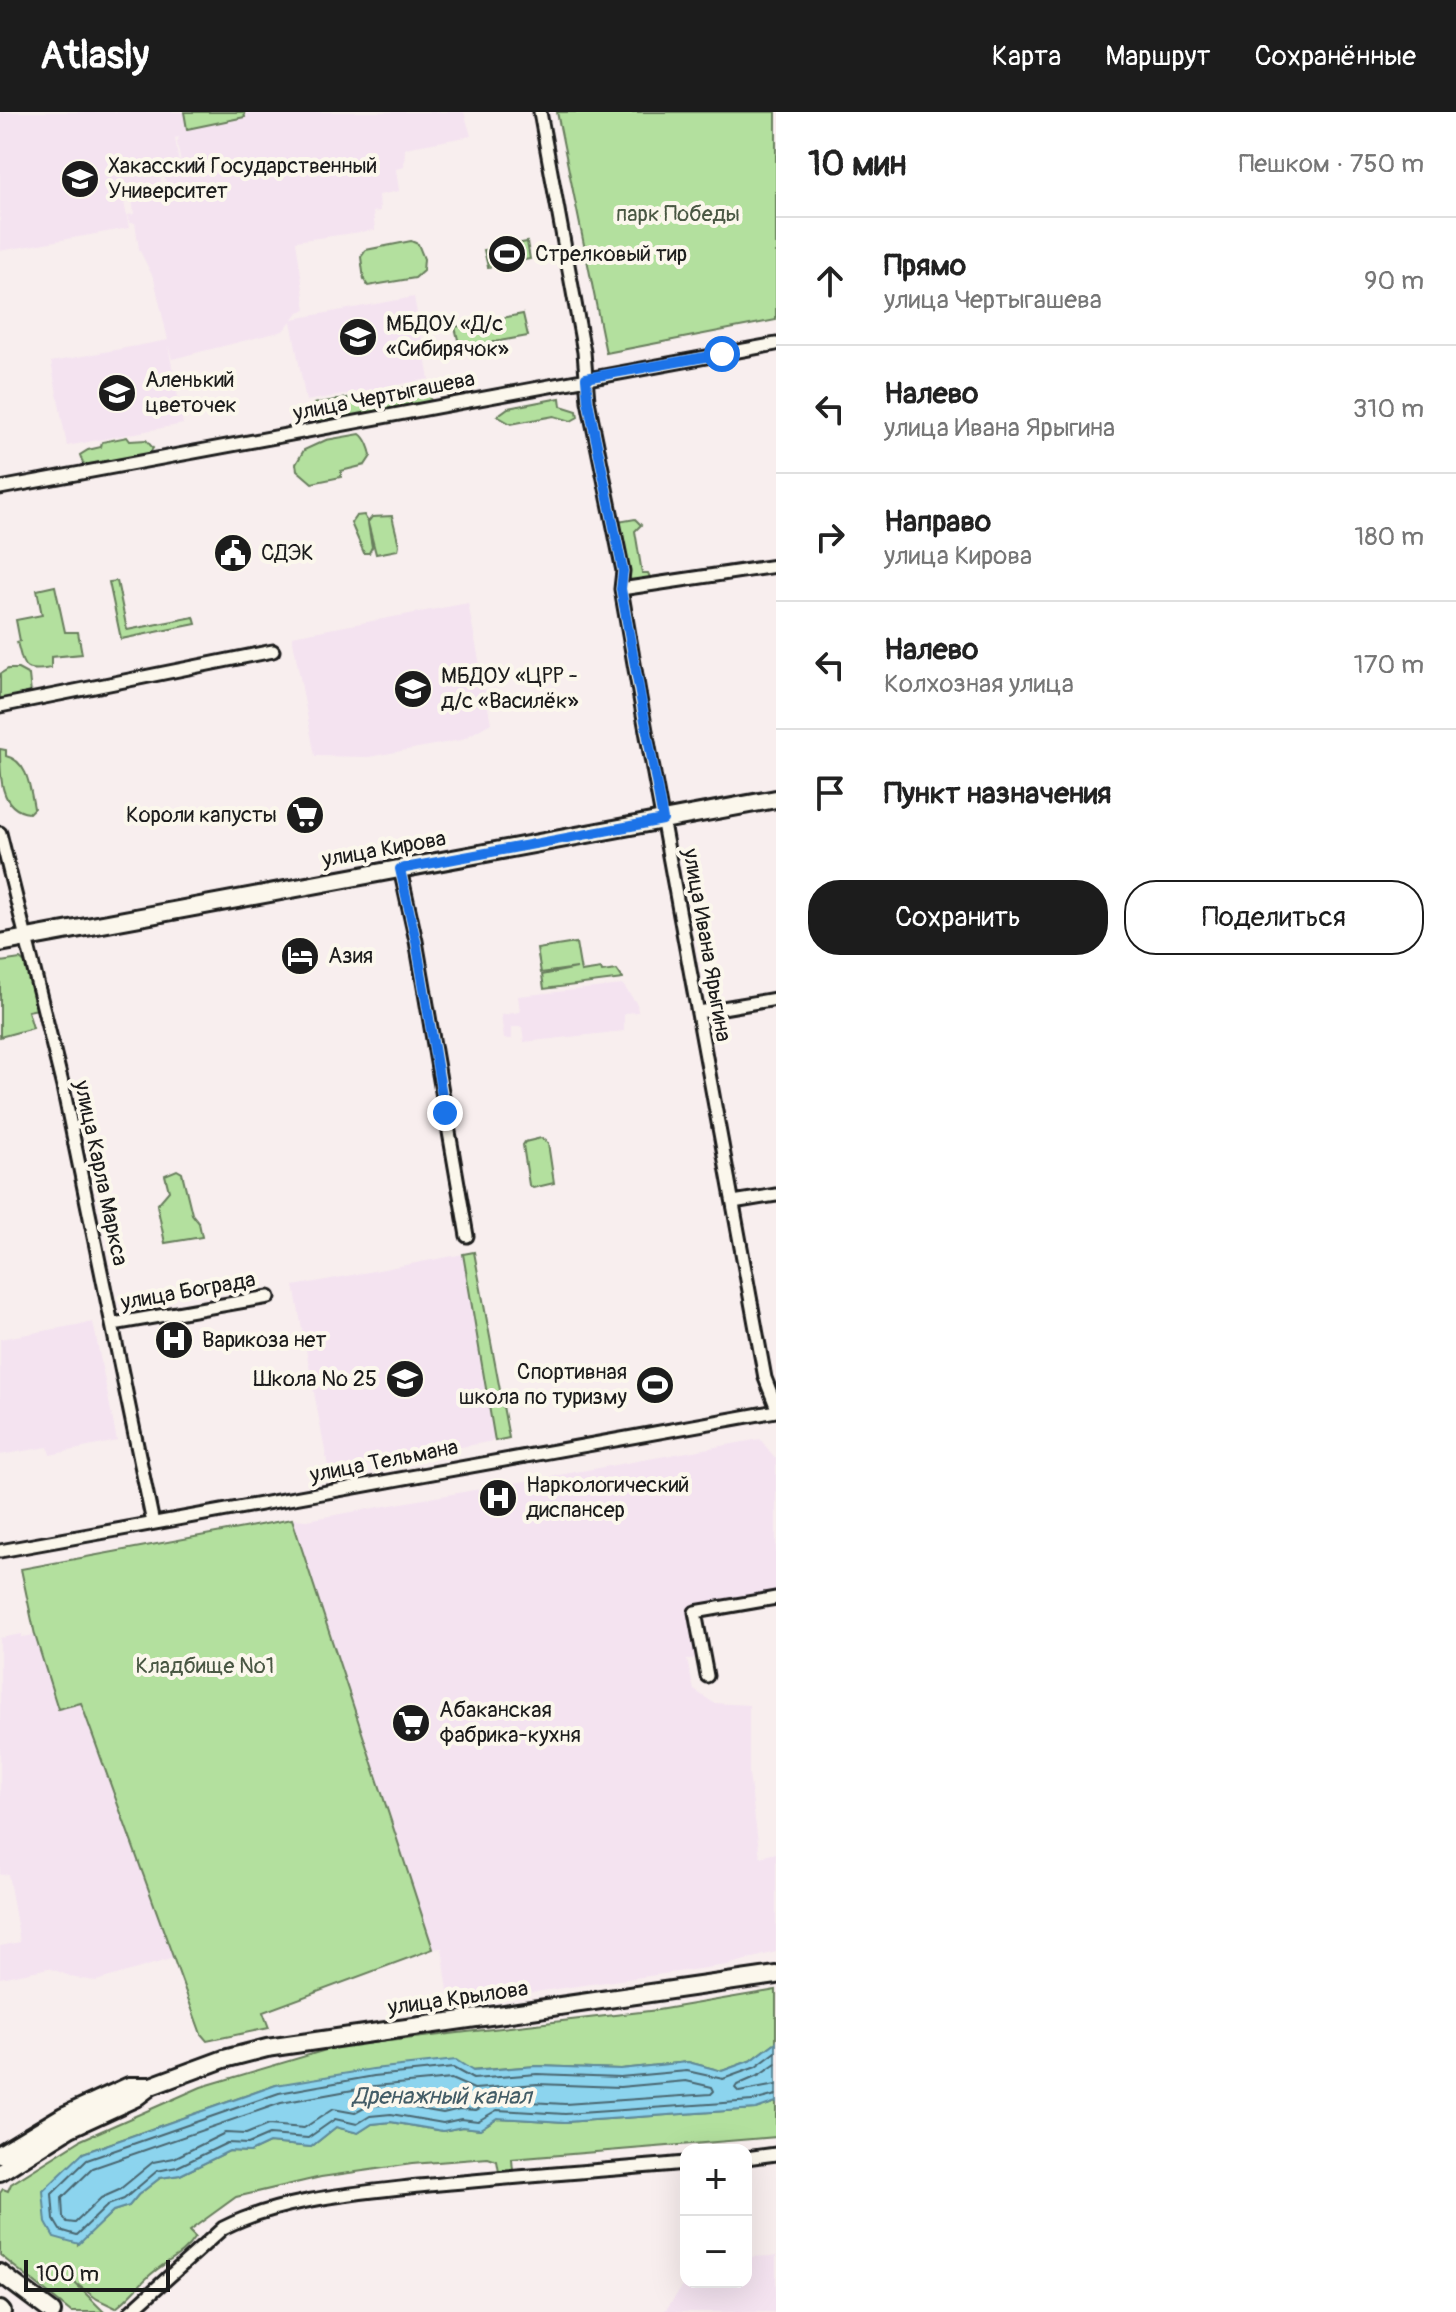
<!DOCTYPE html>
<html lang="ru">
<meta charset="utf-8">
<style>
body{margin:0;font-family:Pangolin,sans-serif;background:#f6f6f6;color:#222}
.controls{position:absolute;right:24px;bottom:24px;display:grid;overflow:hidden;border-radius:16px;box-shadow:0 8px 32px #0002}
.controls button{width:72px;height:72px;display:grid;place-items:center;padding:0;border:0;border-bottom:2px solid #e0e0e0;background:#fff;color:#222;font:40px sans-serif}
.scale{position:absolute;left:24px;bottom:20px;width:146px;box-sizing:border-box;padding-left:8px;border:4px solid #1c1c1c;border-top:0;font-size:22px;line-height:28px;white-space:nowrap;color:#1c1c1c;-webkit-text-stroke:6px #fbf7ec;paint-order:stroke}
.stop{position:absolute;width:24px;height:24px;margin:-18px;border:6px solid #1a73e8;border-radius:50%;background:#fff}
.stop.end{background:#1a73e8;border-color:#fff;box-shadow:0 2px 8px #0008}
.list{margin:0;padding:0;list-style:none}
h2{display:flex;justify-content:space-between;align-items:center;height:104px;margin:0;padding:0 32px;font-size:34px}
h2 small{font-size:26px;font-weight:400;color:#767676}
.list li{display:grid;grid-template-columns:52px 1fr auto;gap:24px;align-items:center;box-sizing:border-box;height:128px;padding:0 32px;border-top:2px solid #e0e0e0}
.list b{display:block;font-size:30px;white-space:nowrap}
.list p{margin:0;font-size:26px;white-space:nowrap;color:#767676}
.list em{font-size:26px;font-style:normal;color:#767676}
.actions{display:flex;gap:16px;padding:24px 32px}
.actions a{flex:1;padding:18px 0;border:2px solid #1c1c1c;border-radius:32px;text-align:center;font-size:28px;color:#1c1c1c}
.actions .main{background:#1c1c1c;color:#fff}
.icon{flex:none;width:44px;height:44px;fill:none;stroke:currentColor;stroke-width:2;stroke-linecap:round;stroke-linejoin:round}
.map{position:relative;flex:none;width:776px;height:2200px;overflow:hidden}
header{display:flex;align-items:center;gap:48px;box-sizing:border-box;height:112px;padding:0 40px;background:#1c1c1c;color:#fff}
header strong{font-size:38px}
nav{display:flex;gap:44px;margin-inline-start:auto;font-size:28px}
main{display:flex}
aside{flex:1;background:#fff}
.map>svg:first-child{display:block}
</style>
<header>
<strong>Atlasly</strong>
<nav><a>Карта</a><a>Маршрут</a><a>Сохранённые</a></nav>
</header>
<main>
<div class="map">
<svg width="776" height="2200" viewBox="0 0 776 2200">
<rect width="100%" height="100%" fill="#f8eeee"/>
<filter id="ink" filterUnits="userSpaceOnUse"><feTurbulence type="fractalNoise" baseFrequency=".0125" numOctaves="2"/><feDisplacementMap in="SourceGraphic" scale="16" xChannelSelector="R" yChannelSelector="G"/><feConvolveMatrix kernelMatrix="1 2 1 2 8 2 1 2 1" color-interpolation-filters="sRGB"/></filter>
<g filter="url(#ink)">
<path fill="#f4e3f0" d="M0,0H464L471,24L405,36L404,55L396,57L399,79L379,83L380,99L373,100L375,118L296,129L306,198L298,200L293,207L414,185L429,267L306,289L291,209L283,219L172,247L168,233L183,312L67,334L51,250L168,228L154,167L139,137L135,111H130L128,103L134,102L132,85L137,84V79L166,74L165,65L183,61L177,31L179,25L175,26L180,58L160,62L161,72L122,79L129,116L0,139Z
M468,491L491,611L461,628L369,645L315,644L292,524Z
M623,873L637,892L638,900L624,901V919L524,930L522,915H512V927H504L501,903L520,900L518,884Z
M474,1140L509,1326L329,1360L294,1174Z
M93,1210L117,1329L50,1343L48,1335L0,1343V1227Z
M760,1327L776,1347V1482L688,1498L697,1546L687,1548L694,1578L714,1591L749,1593V1662L760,1745L776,1741V1840L727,1853L450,1892L442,1836L433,1837L292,1407L307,1408Z
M22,1522V1525L35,1523L58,1596L81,1591L174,1846L96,1869L75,1866L49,1856L0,1866V1834L20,1830L8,1762L0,1763V1526Z
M776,2144V2200H664L686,2170H746V2145Z"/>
<path fill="#b3e09e" stroke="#687e5d" stroke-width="2" d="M184,0H244L245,5L187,17Z
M557,0H776V208L606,241Z
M411,129L418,132L424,147L423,159L415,166L368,174L364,168L361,145L366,138Z
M527,130L530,147L488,155L484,138Z
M523,202L528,224L460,236L455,215Z
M427,272L431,288L409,296L315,312L311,302L314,292Z
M560,286L561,294L577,299L578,305L571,309L554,304L511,312L497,304L508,296Z
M360,322C366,326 370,337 371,344L365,353L341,359V365L312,371L297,358L296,352L304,338L326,328Z
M127,325L130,329L146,328L153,336L144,350L85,357L80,343L88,338L101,335L102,330Z
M364,403L368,410L372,405L392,404L399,433L398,438L376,442L368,411L372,435L369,441H364L351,411L356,404Z
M635,407L641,413L635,419L642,461H648L650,465L648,468L632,470L628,464L618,410Z
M117,469L127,518L194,505L196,512L121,527L109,470Z
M55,474L65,520H78L82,542L51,545V556C22,561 24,556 17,530L20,529L16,508L42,503L37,478Z
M8,557H18L29,563L31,582L23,587L0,589V562Z
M0,637L6,638V644C28,649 30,676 34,696L29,701C0,698 0,665 0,637Z
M576,831L581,860L601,857L602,860L617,858L623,867L544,877L542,863L577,856L541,861L537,837Z
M20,847L27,853L38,897L28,899L33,916L0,925V850Z
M541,1026L548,1031L554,1071L533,1076L529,1073L523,1033L525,1030Z
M177,1058L182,1061L192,1102L199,1111L202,1125L165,1131L157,1093L169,1079L165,1063Z
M474,1140L509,1326L495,1329L463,1142Z
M292,1407L433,1837L263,1900L269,1916L207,1929L201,1922L81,1591L58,1597L35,1523L21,1457Z
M776,1878V1930L752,1948L722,1959L688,1950L620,1957L537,1954L276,1973L83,2041L78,2132L113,2099L129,2094L138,2083L160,2066L180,2063L229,2039L250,2040L269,2031L311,2035L336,2015L358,2021L372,2012L391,2010L443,2019L462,2015L480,2017L497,2006L565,2010L755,1997L776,1990V2025L512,2047L513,2059L499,2060L497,2049L488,2046L412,2052L321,2065L236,2085L189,2119L195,2125C182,2145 167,2148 150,2163C138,2174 130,2185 116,2196L97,2187L74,2170L104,2200H71L0,2143V2081L3,2077L8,2079L11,2072L81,2028L201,1975L336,1935L658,1898Z"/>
<path fill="#8cd4ee" stroke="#5f8a9a" stroke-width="2" d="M776,1930V1990L756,1997L565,2010L497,2006L480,2017L462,2015L443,2019L391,2010L372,2012L358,2021L336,2015L311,2035L269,2031L250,2040L229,2039L180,2063L160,2066L138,2083L129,2094L113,2099L79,2132L54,2125L46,2111L43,2079L83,2041L276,1973L373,1957L456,1948L473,1959L537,1954L620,1957L688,1950L722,1959L752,1948Z"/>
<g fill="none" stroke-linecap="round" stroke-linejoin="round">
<path stroke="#496670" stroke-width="2" d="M776,1940L756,1955L723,1967L687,1959L620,1965L537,1962L473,1967L453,1956L374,1964L279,1981L87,2048L52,2082L54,2108L60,2118L77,2123L108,2093L124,2087L157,2059L177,2055L227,2031L248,2032L269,2023L308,2026L335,2007L357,2012L370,2004L391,2002L443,2011L461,2007L478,2009L497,1998L565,2002L753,1989L776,1983
M776,1952L760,1963L737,1973L735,1976L739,1980L776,1973
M451,1967L474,1977L537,1972L620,1975L686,1969L712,1975L714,1979L711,1982L565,1992L496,1988L476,1998L460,1997L443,2001L392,1992L368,1994L355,2001L333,1997L304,2016L268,2013L246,2022L225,2021L174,2046L153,2050L119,2078L101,2086L75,2111L67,2110L63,2105L62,2086L93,2056L281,1991L375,1974Z"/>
<defs>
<path id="minor" d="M540,0L584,240L588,289L623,459L621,477L640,586L765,1266L776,1294
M0,376L776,232
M621,477L776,454
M0,594L273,539
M0,721L63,975L153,1411
M400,757L416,829L467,1124
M699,900L776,887
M733,1090L776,1083
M113,1212L269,1185
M0,1439L776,1299
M707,1564L695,1500L776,1486
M746,2046L776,2042
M130,2200L223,2116C280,2087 356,2081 419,2074C508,2065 597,2059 686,2051"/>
<path id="primary" d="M0,831L776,687
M0,2042L63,2004L129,1974H151
M0,2060L70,2016L135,1986L151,1974L224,1947L267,1936L776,1863
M0,2161L52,2200
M0,2198L2,2200"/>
</defs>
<use href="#minor" stroke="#1c1c1c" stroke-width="17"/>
<use href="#primary" stroke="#1c1c1c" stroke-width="22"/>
<use href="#minor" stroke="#fbf7ec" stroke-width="11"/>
<use href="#primary" stroke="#fbf7ec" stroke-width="16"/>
</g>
</g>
<g fill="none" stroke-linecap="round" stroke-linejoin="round" filter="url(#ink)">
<path stroke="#1a73e8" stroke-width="10" d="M445,1001L416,829L400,757L663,708L621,477L623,459L588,289L586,266L722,242"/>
</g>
<defs>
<symbol id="university-disc" viewBox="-11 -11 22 22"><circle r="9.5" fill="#1c1c1c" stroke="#fbf7ec"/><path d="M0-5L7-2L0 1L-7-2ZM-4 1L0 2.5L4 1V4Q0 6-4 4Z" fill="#fff"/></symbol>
<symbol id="stadium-disc" viewBox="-11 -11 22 22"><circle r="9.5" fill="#1c1c1c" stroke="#fbf7ec"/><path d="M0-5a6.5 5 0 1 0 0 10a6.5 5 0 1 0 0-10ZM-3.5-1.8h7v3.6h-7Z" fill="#fff"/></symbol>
<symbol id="school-disc" viewBox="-11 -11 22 22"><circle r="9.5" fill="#1c1c1c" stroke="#fbf7ec"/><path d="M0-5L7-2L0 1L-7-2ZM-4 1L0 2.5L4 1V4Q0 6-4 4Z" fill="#fff"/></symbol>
<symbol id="civic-disc" viewBox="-11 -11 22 22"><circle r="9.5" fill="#1c1c1c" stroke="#fbf7ec"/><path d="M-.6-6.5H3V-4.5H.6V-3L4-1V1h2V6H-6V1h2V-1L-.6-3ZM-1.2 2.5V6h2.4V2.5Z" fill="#fff"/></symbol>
<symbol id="supermarket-disc" viewBox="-11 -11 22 22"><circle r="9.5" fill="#1c1c1c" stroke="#fbf7ec"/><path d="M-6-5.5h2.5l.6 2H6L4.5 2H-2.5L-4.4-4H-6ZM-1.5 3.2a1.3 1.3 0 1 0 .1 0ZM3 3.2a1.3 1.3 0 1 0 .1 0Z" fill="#fff"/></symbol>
<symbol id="hotel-disc" viewBox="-11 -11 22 22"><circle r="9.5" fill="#1c1c1c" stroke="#fbf7ec"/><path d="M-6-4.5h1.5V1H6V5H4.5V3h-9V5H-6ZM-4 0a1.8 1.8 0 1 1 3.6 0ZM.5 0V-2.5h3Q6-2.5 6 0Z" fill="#fff"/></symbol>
<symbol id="hospital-disc" viewBox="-11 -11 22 22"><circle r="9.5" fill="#1c1c1c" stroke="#fbf7ec"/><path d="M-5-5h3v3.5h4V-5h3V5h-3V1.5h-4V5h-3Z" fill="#fff"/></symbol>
</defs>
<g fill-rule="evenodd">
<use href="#university-disc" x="58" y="45" width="44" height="44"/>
<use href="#stadium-disc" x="485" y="120" width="44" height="44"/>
<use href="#school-disc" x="336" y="203" width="44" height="44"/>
<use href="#school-disc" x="95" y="259" width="44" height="44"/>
<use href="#civic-disc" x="211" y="419" width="44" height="44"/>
<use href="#school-disc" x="391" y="555" width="44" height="44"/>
<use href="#supermarket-disc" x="283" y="681" width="44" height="44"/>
<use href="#hotel-disc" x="278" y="822" width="44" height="44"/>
<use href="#hospital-disc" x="152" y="1206" width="44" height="44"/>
<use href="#school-disc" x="383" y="1245" width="44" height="44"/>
<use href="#stadium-disc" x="633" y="1251" width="44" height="44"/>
<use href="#hospital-disc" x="476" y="1364" width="44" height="44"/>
<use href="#supermarket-disc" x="389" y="1589" width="44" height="44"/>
</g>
<g text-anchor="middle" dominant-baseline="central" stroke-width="8" stroke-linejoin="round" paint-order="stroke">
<g font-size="22" fill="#1c1c1c" stroke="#fbf7ec" text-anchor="start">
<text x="108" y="54">Хакасский Государственный<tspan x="108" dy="25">Университет</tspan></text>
<text x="535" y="142">Стрелковый тир</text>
<text x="386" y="212">МБДОУ «Д/с<tspan x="386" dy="25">«Сибирячок»</tspan></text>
<text x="145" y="268">Аленький<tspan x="145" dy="25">цветочек</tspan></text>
<text x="261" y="441">СДЭК</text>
<text x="441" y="564">МБДОУ «ЦРР -<tspan x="441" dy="25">д/с «Василёк»</tspan></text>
<text x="277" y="703" text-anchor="end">Короли капусты</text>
<text x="328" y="844">Азия</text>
<text x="202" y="1228">Варикоза нет</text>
<text x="627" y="1260" text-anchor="end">Спортивная<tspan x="627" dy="25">школа по туризму</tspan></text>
<text x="377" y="1267" text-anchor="end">Школа № 25</text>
<text x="526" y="1373">Наркологический<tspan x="526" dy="25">диспансер</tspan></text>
<text x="439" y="1598">Абаканская<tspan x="439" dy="25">фабрика-кухня</tspan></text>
</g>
<g font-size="22" fill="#495743" stroke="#fbf7ec">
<text x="678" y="102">парк Победы</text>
<text x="205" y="1554">Кладбище №1</text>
</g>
<g font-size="22" fill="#1c1c1c" stroke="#fbf7ec">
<text transform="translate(384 284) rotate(-11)">улица Чертыгашева</text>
<text transform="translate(384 737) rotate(-10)">улица Кирова</text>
<text transform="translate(707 833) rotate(80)">улица Ивана Ярыгина</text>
<text transform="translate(101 1061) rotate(78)">улица Карла Маркса</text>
<text transform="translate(188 1179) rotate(-10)">улица Бограда</text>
<text transform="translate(384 1349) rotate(-11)">улица Тельмана</text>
<text transform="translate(458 1886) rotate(-8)">улица Крылова</text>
</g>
<g font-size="24" font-style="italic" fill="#435c66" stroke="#fbf7ec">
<text x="442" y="1984">Дренажный канал</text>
</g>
</g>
</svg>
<div class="controls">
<button>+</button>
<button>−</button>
</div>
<div class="scale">100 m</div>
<div class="stop" style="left:722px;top:242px"></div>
<div class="stop end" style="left:445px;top:1001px"></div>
</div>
<aside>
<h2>10 мин<small>Пешком · 750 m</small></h2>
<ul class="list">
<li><svg class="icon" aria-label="ahead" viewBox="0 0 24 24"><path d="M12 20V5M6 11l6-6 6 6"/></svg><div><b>Прямо</b><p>улица Чертыгашева</p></div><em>90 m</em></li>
<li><svg class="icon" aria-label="left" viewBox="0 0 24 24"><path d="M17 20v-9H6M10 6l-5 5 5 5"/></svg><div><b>Налево</b><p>улица Ивана Ярыгина</p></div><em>310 m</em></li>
<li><svg class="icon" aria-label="right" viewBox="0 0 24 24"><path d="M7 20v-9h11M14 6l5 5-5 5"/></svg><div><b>Направо</b><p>улица Кирова</p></div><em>180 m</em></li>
<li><svg class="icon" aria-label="left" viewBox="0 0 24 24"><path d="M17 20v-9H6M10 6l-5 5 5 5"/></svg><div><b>Налево</b><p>Колхозная улица</p></div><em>170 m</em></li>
<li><svg class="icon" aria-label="arrive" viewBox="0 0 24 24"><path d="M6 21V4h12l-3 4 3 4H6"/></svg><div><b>Пункт назначения</b></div></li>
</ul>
<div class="actions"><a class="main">Сохранить</a><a>Поделиться</a></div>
</aside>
</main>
